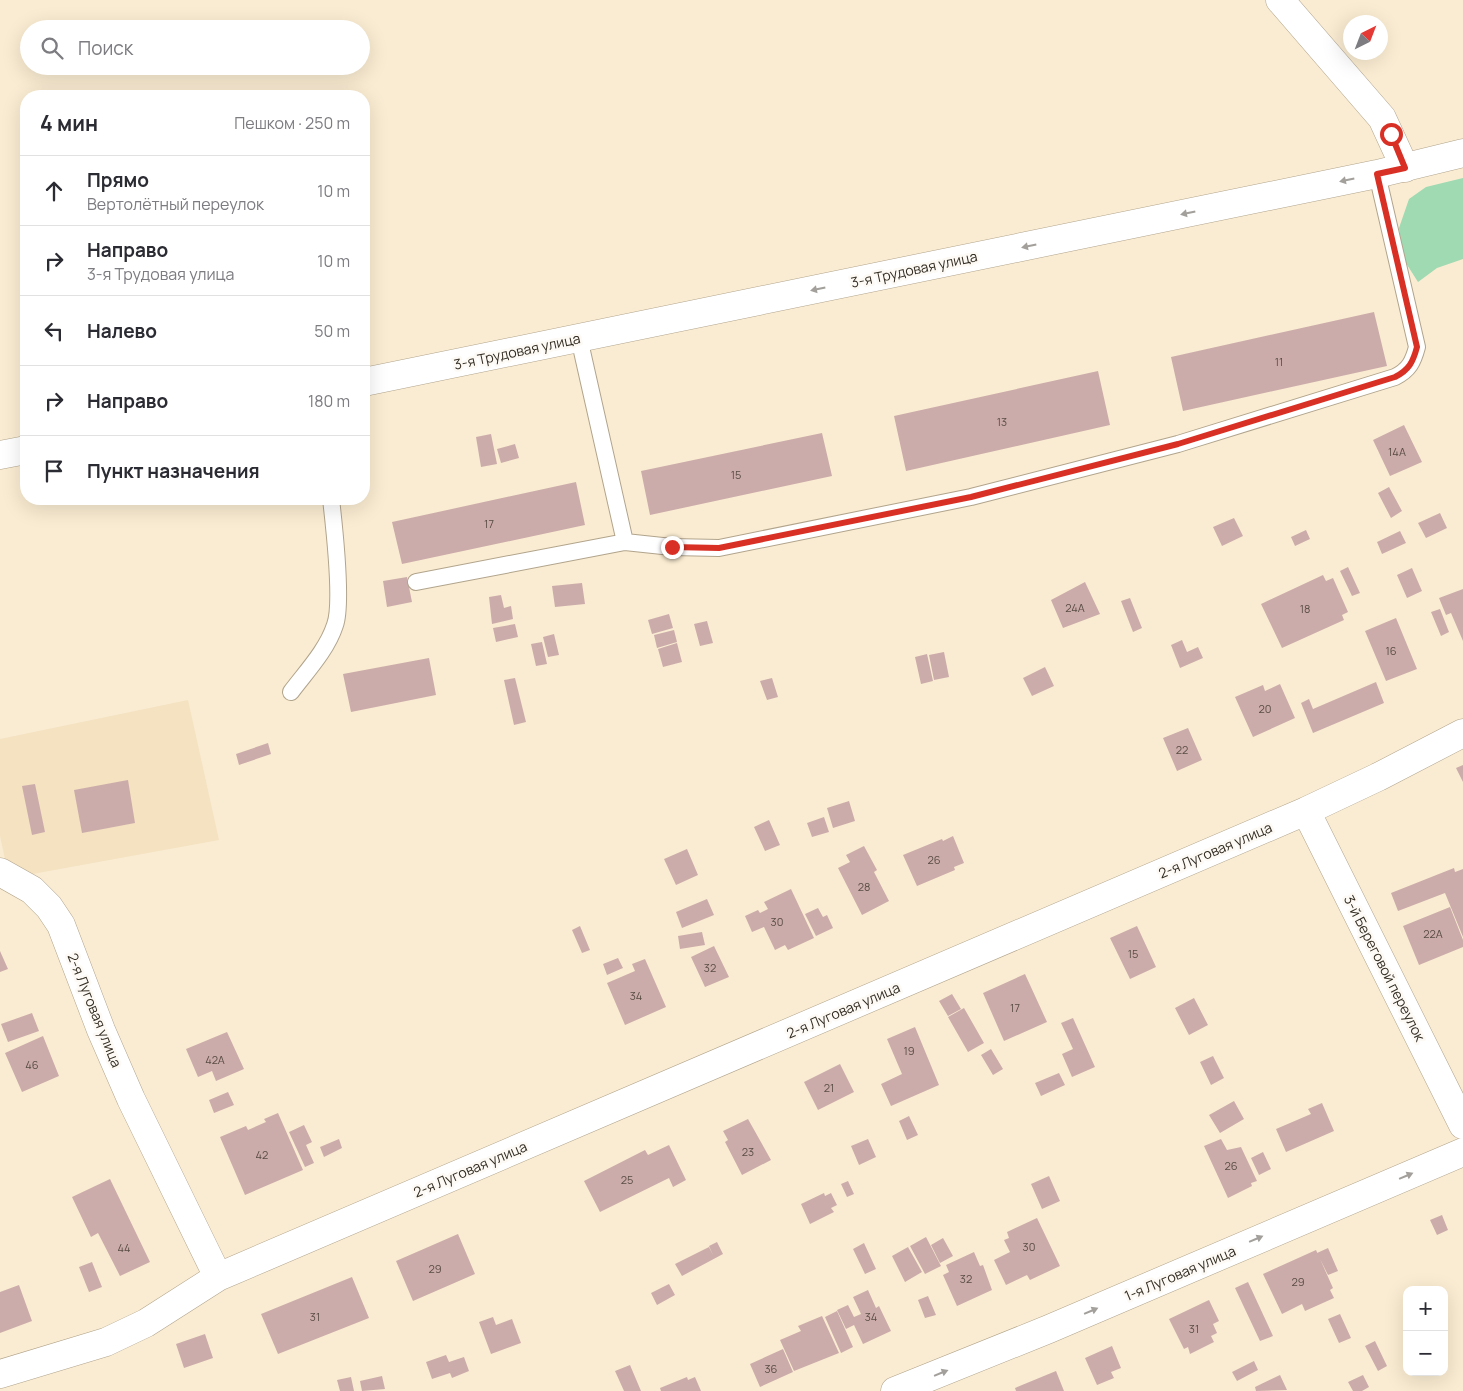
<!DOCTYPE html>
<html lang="ru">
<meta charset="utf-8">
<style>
body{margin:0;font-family:Manrope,sans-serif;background:#f7f7f7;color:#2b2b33}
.controls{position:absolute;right:15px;bottom:15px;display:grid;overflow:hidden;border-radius:10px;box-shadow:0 5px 20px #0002}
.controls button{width:45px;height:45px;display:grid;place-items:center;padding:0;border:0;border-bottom:1px solid #e1e1e2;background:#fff;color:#2b2b33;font:25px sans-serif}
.compass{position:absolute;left:1343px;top:15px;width:45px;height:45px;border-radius:50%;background:#fff;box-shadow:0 5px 20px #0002;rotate:42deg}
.stop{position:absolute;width:15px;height:15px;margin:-11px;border:4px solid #d93025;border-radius:50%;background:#fff}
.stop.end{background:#d93025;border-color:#fff;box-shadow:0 1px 5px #0008}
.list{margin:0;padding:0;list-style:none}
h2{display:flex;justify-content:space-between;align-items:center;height:65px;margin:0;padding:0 20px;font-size:21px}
h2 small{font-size:16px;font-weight:400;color:#7c7c81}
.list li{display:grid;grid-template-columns:32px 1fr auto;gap:15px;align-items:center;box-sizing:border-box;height:70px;padding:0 20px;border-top:1px solid #e1e1e2}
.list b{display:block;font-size:19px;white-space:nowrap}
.list p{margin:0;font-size:16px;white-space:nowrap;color:#7c7c81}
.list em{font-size:16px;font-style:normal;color:#7c7c81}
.icon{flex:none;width:28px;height:28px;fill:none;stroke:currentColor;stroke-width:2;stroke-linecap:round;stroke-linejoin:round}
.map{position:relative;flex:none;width:1463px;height:1391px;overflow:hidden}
.search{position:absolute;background:#fff;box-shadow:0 5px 20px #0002;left:20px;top:20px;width:350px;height:55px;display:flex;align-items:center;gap:12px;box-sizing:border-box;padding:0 18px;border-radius:28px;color:#7c7c81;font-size:19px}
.panel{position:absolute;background:#fff;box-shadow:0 5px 20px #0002;left:20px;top:90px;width:350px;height:415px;border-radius:20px}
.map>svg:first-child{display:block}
</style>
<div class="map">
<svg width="1463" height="1391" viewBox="0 0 1463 1391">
<rect width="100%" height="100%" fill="#faecd2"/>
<path fill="#f4e2c1" d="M188,700L219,840L27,875L5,859L0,836V739Z"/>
<path fill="#9fdab3" d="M1463,178V259L1437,268L1418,282L1404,260L1399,228L1409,199L1426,187Z"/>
<path fill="#ccacaa" d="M1374,312L1387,366L1183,411L1171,357Z
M1098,371L1110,425L906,471L894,416Z
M1404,425L1422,462L1390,476L1373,440Z
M822,433L832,476L650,515L641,471Z
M491,434L497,464L481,467L476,437Z
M515,444L519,458L501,463L497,449Z
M576,482L585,525L402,564L392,522Z
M1389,487L1402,511L1391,518L1378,493Z
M1440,513L1447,528L1426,538L1418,523Z
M1234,518L1243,536L1222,546L1213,527Z
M1306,530L1310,539L1295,546L1291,537Z
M1400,531L1406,543L1382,554L1377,542Z
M1348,567L1360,593L1352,596L1340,571Z
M1412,568L1422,591L1407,598L1397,575Z
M1323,575L1326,581L1333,578L1348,612L1342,615L1344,620L1282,648L1261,604Z
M407,577L412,602L387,607L383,581Z
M1085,582L1100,614L1063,628L1051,600Z
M582,583L585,604L555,607L552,586Z
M1463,589V641L1451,613L1446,615L1439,598Z
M501,595L504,608L511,606L513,619L492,624L489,597Z
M1130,598L1142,628L1133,632L1121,601Z
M1440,609L1449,632L1441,636L1431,612Z
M669,614L673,628L652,634L648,620Z
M1396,618L1417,669L1386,681L1365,631Z
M707,621L713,643L700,646L694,624Z
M515,624L518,637L496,642L493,628Z
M674,630L677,642L657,648L654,635Z
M554,634L559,655L548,657L543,637Z
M1182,640L1187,652L1198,647L1203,658L1180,668L1171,645Z
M542,642L547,664L536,666L531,644Z
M677,643L682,662L663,667L658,649Z
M944,652L949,677L934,680L929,655Z
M927,654L933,681L921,684L915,657Z
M429,658L436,695L351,712L343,674Z
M1045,667L1054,686L1032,696L1023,678Z
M515,678L526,722L514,725L504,680Z
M772,678L778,697L767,700L760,681Z
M1376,682L1384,703L1313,733L1301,703L1309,699L1313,709Z
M1280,684L1295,718L1253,737L1235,697L1263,685L1265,691Z
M1188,728L1202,760L1177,771L1163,738Z
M268,743L271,754L239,765L236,754Z
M1463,765V782L1456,768Z
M128,780L135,823L82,833L74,790Z
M35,784L45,832L32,835L22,786Z
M849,801L855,821L833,828L827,808Z
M824,817L829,832L812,837L807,823Z
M769,820L780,845L765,851L754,827Z
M953,836L964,863L954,867L955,870L917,886L903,855L942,839L943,841Z
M864,846L877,870L874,872L889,901L862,915L838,868L850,862L846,855Z
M687,849L698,875L676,885L664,859Z
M1454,868L1455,872L1463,869V937L1445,893L1398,911L1391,893Z
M791,889L814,938L788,950L785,945L775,950L764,927L752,932L745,916L758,910L760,913L768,909L764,902Z
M707,899L714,915L682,928L676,912Z
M1450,907L1463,940V947L1419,965L1403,926Z
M818,908L823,917L827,915L833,928L816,936L805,914Z
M580,926L590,950L582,953L572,930Z
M1137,926L1156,967L1130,979L1110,938Z
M702,932L705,945L680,949L678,936Z
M714,946L729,977L705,987L691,957Z
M0,951L8,969L0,972Z
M618,958L623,968L607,975L603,964Z
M645,959L666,1007L625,1025L607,983L635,971L632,964Z
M1025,974L1047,1022L1004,1041L983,993Z
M952,994L961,1009L948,1016L939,1001Z
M1194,998L1208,1025L1189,1035L1175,1008Z
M964,1008L984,1043L968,1052L948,1017Z
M32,1013L39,1031L8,1042L1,1024Z
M1073,1018L1095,1067L1072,1077L1062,1054L1073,1049L1061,1023Z
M915,1027L939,1085L891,1106L881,1084L902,1074L887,1039Z
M227,1032L244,1069L216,1081L212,1071L198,1077L186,1049Z
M43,1036L59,1076L22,1092L5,1053Z
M991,1049L1003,1069L993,1075L981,1055Z
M1213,1056L1224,1078L1211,1085L1200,1062Z
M840,1064L854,1092L818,1110L804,1082Z
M1059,1073L1065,1085L1041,1096L1035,1083Z
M228,1092L234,1105L214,1113L209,1100Z
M1234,1101L1244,1119L1220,1133L1209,1115Z
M1322,1103L1334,1131L1286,1152L1276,1129L1311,1114L1308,1109Z
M278,1113L303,1170L245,1195L220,1137L246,1126L248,1130L266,1122L264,1119Z
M909,1116L918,1135L907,1140L899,1121Z
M748,1119L771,1160L742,1175L725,1142L728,1140L723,1131Z
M304,1125L312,1142L306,1145L314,1163L305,1167L289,1132Z
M339,1139L342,1148L324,1157L320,1147Z
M868,1139L876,1157L859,1165L851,1146Z
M1221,1139L1227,1150L1241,1147L1257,1181L1251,1183L1252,1186L1228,1198L1204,1146Z
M669,1145L686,1180L673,1187L669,1178L600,1212L584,1181L645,1150L648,1155Z
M1263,1152L1271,1169L1259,1175L1251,1158Z
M1049,1176L1060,1201L1042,1209L1031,1184Z
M110,1179L150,1262L120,1276L98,1233L91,1237L72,1197Z
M848,1181L854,1194L847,1197L841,1184Z
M824,1193L825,1196L831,1193L837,1205L831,1208L834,1212L810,1224L801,1204Z
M1442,1215L1448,1230L1437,1235L1430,1220Z
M1037,1218L1060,1266L1030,1280L1027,1275L1006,1285L994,1260L1010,1252L1004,1240L1009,1238L1007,1232Z
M458,1234L475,1274L413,1301L396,1261Z
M926,1237L941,1266L925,1274L910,1246Z
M943,1238L953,1256L940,1263L931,1245Z
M717,1242L723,1254L682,1276L675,1264L709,1247L713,1255L709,1246Z
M864,1243L876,1269L865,1274L853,1249Z
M908,1247L922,1272L905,1282L892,1256Z
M1328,1248L1338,1271L1328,1275L1317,1253Z
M1316,1250L1333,1288L1330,1290L1334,1298L1305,1311L1302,1304L1282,1314L1263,1274Z
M974,1252L980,1266L983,1265L992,1290L957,1306L943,1275L949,1272L946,1265Z
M92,1262L102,1287L89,1292L79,1267Z
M352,1277L369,1318L278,1354L261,1314Z
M1248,1282L1273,1336L1260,1341L1235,1288Z
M669,1284L675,1295L657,1305L651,1293Z
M19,1285L32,1321L0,1333V1292Z
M868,1290L876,1308L879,1306L891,1331L863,1344L854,1325L846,1329L837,1310L848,1305L854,1317L861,1314L853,1297Z
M928,1296L936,1315L925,1318L918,1300Z
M1209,1300L1219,1321L1213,1324L1217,1333L1211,1336L1214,1342L1190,1354L1188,1347L1184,1349L1169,1319Z
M837,1311L853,1347L841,1353L825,1317Z
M1340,1314L1351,1338L1339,1343L1328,1319Z
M822,1316L839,1353L794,1371L780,1340L801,1331L798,1326Z
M493,1317L496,1325L512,1319L521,1343L491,1354L479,1322Z
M205,1334L213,1358L184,1368L176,1344Z
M1375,1341L1387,1366L1378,1371L1365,1346Z
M1112,1346L1121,1368L1111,1372L1114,1378L1097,1385L1085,1358Z
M783,1349L793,1372L760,1387L750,1364Z
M446,1355L449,1362L464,1357L469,1371L452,1378L450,1373L432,1379L426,1362Z
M1254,1361L1258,1370L1237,1381L1232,1372Z
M630,1365L641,1391H624L615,1371Z
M1056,1371L1064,1391H1016L1015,1388Z
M1280,1375L1287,1390L1256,1391L1255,1387Z
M1363,1375L1369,1387L1362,1391H1353L1348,1382Z
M382,1376L385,1389L362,1391L360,1381Z
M351,1377L354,1391H340L337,1380Z
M687,1377L688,1380L695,1377L701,1391H661L660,1388Z"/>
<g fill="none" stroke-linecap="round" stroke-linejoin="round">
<defs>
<path id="service" d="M579,338L625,542
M416,582L625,542L672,547L719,548L971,497L1178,444L1395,377C1409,370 1413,362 1417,347L1377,174
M291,692C306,672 327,650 335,625C343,603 334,525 331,499"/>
<path id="minor" d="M1280,0L1382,118L1405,168
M1306,811L1463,1125
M0,872L32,890L49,907L61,925L101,1030L131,1099L218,1277
M0,1374L106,1342L146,1323L218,1277L1306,811L1378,777L1463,733"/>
<path id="tertiary" d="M364,382L1377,174L1463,153
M0,455L26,450
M895,1391L1049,1329L1463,1152"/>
</defs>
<use href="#service" stroke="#b1a48c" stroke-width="18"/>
<use href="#minor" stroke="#b1a48c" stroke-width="29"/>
<use href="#tertiary" stroke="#b1a48c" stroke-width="29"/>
<use href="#service" stroke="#fff" stroke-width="16"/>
<use href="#minor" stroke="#fff" stroke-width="28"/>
<use href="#tertiary" stroke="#fff" stroke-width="28"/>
</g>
<defs><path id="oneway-solid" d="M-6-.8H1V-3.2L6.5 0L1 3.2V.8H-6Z" transform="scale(1.25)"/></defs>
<g fill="#a3a09c">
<use href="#oneway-solid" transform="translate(1347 180) rotate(168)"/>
<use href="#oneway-solid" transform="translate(1188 213) rotate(168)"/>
<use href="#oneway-solid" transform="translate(1029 246) rotate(168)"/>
<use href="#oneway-solid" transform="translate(818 289) rotate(168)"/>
<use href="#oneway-solid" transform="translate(1406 1176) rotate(-23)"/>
<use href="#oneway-solid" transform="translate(1256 1239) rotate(-23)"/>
<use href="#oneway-solid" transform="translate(1091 1311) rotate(-23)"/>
<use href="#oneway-solid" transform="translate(941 1373) rotate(-22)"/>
</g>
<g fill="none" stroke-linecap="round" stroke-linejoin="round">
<path stroke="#d93025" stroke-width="6" d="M672,547L719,548L971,497L1178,444L1395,377C1409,370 1413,362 1417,347L1377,174L1405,168L1391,134"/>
</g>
<g text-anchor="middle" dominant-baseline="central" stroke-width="5" stroke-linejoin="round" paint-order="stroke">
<g font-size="11" fill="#594d45">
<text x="1279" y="361">11</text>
<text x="1002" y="421">13</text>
<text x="1397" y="451">14А</text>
<text x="736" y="474">15</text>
<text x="489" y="523">17</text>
<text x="1075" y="607">24А</text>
<text x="1305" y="608">18</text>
<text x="1391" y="650">16</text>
<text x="1265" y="708">20</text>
<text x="1182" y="749">22</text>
<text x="934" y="859">26</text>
<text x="864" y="886">28</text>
<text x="777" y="921">30</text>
<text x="1433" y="933">22А</text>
<text x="1133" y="953">15</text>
<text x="710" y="967">32</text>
<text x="636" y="995">34</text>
<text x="1015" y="1007">17</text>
<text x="909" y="1050">19</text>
<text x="215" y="1059">42А</text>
<text x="32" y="1064">46</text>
<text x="829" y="1087">21</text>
<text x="748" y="1151">23</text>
<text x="262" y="1154">42</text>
<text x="1231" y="1165">26</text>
<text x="627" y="1179">25</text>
<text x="1029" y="1246">30</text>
<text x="124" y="1247">44</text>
<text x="435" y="1268">29</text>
<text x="966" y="1278">32</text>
<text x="1298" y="1281">29</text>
<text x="315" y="1316">31</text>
<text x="871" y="1316">34</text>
<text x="1194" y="1328">31</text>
<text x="771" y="1368">36</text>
</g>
<g font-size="14" fill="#332d23" stroke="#fdfaf5">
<text transform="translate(914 269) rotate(-12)">3-я Трудовая улица</text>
<text transform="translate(517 351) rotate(-12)">3-я Трудовая улица</text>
<text transform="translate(1215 850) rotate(-23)">2-я Луговая улица</text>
<text transform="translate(1385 968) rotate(63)">3-й Береговой переулок</text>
<text transform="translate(95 1010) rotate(68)">2-я Луговая улица</text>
<text transform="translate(843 1010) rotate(-23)">2-я Луговая улица</text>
<text transform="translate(470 1169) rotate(-23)">2-я Луговая улица</text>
<text transform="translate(1180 1273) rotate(-23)">1-я Луговая улица</text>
</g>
</g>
</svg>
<div class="controls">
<button>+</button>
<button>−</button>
</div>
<svg class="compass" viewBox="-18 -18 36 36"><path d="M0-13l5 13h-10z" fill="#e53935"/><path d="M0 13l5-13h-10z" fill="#7c7c81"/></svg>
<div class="stop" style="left:1391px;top:134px"></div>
<div class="stop end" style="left:672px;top:547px"></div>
<div class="search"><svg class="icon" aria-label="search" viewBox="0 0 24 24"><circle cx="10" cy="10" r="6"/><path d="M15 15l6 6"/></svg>Поиск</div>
<section class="panel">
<h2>4 мин<small>Пешком · 250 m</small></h2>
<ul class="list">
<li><svg class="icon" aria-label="ahead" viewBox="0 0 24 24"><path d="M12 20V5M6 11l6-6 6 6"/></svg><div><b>Прямо</b><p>Вертолётный переулок</p></div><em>10 m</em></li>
<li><svg class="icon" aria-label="right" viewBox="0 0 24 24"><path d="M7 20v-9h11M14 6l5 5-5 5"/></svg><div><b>Направо</b><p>3-я Трудовая улица</p></div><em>10 m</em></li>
<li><svg class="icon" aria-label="left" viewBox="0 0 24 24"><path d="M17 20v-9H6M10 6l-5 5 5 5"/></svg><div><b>Налево</b></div><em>50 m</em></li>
<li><svg class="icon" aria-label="right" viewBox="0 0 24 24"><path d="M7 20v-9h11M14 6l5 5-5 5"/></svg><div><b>Направо</b></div><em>180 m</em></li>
<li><svg class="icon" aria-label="arrive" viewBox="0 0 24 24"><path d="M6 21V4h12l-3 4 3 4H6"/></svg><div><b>Пункт назначения</b></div></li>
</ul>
</section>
</div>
